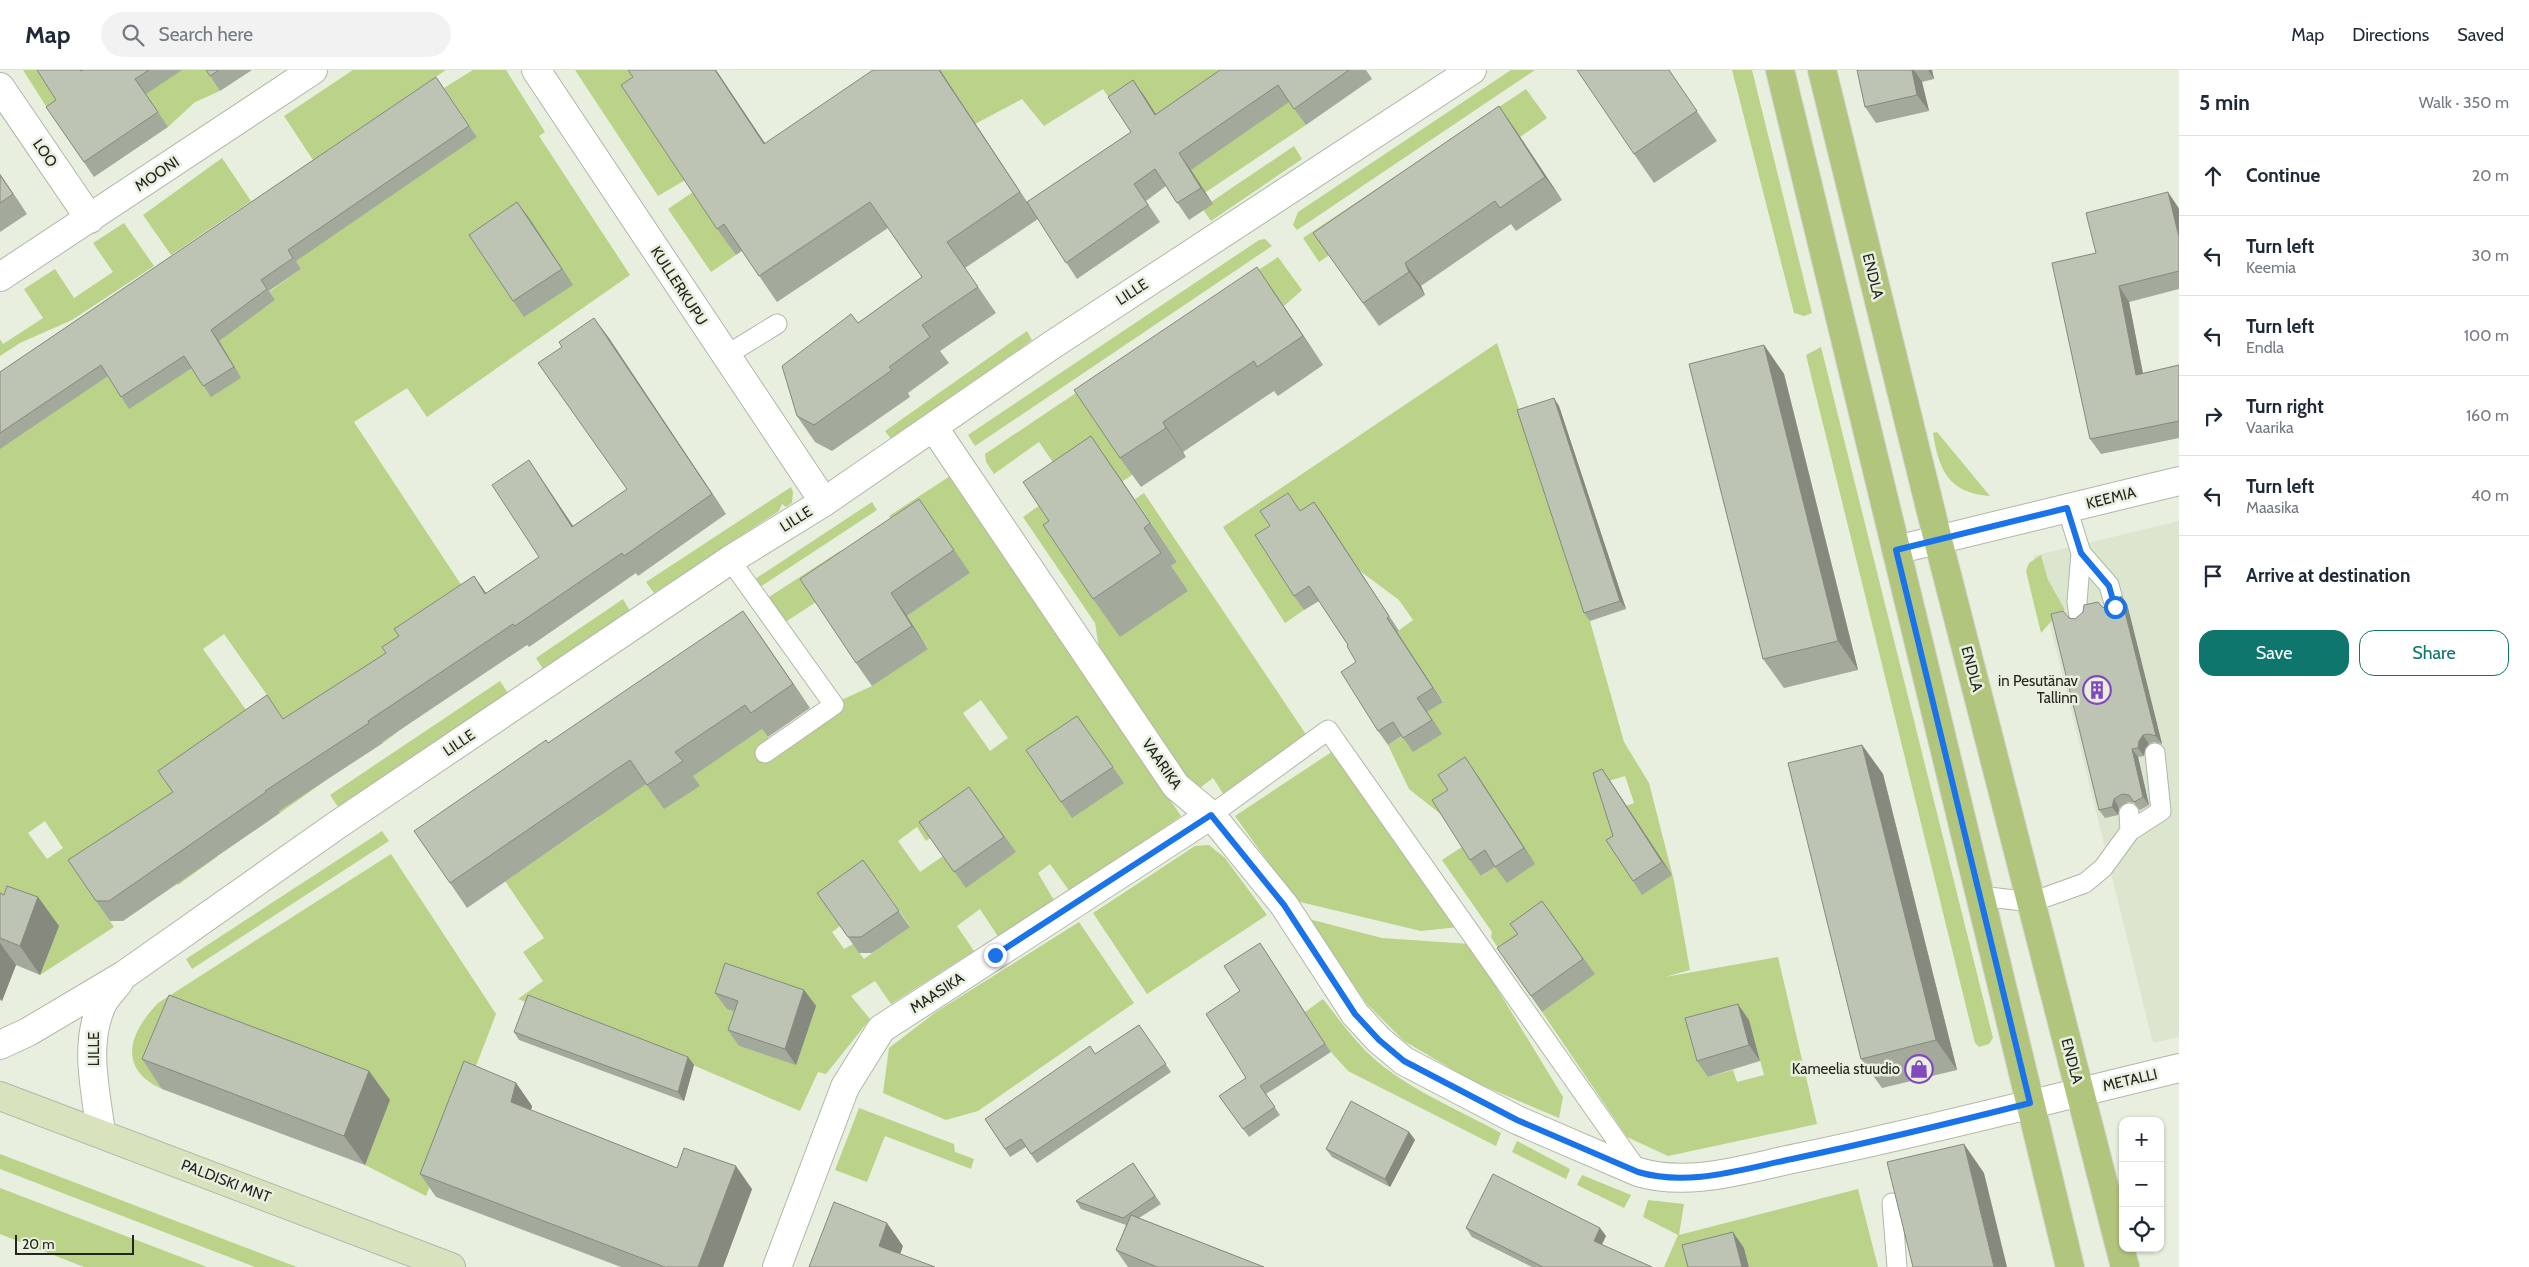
<!DOCTYPE html>
<meta charset="utf-8">
<style>
body{margin:0;font-family:Cabin,sans-serif;background:#f2f2f3;color:#1f2937}
.controls{position:absolute;right:15px;bottom:15px;display:grid;overflow:hidden;border-radius:10px;box-shadow:0 1px 4px #0004}
.controls button{width:45px;height:45px;display:grid;place-items:center;padding:0;border:0;border-bottom:1px solid #e0e1e3;background:#fff;color:#1f2937;font:25px sans-serif}
.scale{position:absolute;left:15px;bottom:12px;width:119px;box-sizing:border-box;padding-left:5px;border:2px solid #23251f;border-top:0;font-size:14px;line-height:18px;white-space:nowrap;color:#23251f;-webkit-text-stroke:4px #e8efde;paint-order:stroke}
.stop{position:absolute;width:15px;height:15px;margin:-11px;border:4px solid #1a73e8;border-radius:50%;background:#fff}
.stop.end{background:#1a73e8;border-color:#fff;box-shadow:0 1px 5px #0008}
.list{margin:0;padding:0;list-style:none}
h2{display:flex;justify-content:space-between;align-items:center;height:65px;margin:0;padding:0 20px;font-size:21px}
h2 small{font-size:16px;font-weight:400;color:#747a83}
.list li{display:grid;grid-template-columns:32px 1fr auto;gap:15px;align-items:center;box-sizing:border-box;height:80px;padding:0 20px;border-top:1px solid #e0e1e3}
.list b{display:block;font-size:19px;white-space:nowrap}
.list p{margin:0;font-size:16px;white-space:nowrap;color:#747a83}
.list em{font-size:16px;font-style:normal;color:#747a83}
.actions{display:flex;gap:10px;padding:15px 20px}
.actions a{flex:1;padding:11px 0;border:1px solid #0f766e;border-radius:15px;text-align:center;font-size:18px;color:#0f766e}
.actions .main{background:#0f766e;color:#fff}
.icon{flex:none;width:28px;height:28px;fill:none;stroke:currentColor;stroke-width:2;stroke-linecap:round;stroke-linejoin:round}
.map{position:relative;flex:none;width:2179px;height:1197px;overflow:hidden}
header{display:flex;align-items:center;gap:30px;box-sizing:border-box;height:70px;padding:0 25px;background:#fff;border-bottom:1px solid #e0e1e3}
header strong{font-size:24px}
nav{display:flex;gap:28px;margin-inline-start:auto;font-size:18px}
.search{width:350px;height:45px;background:#f2f2f3;display:flex;align-items:center;gap:12px;box-sizing:border-box;padding:0 18px;border-radius:28px;color:#747a83;font-size:19px}
main{display:flex}
aside{flex:1;background:#fff}
.map>svg:first-child{display:block}
</style>
<header>
<strong>Map</strong>
<div class="search"><svg class="icon" aria-label="search" viewBox="0 0 24 24"><circle cx="10" cy="10" r="6"/><path d="M15 15l6 6"/></svg>Search here</div>
<nav><a>Map</a><a>Directions</a><a>Saved</a></nav>
</header>
<main>
<div class="map">
<svg width="2179" height="1197" viewBox="0 0 2179 1197">
<rect width="100%" height="100%" fill="#e8efde"/>
<path fill="#dce5ce" d="M2179,451V967L2153,973L2033,486Z"/>
<path fill="#bad389" fill-rule="evenodd" d="M23,0H206L220,21L195,32L168,57L56,52Z
M353,0H446L313,90L284,46Z
M473,0H506L545,62L539,66L630,205L427,347L407,318L354,352L458,510L511,585L490,599L459,552L408,654L383,673L356,631L322,713L280,743L235,678L172,721L218,786L178,815L145,770L85,814L114,857L40,905L59,856L0,845V345L52,282L253,246L275,230L269,222L301,199L263,140L477,67L444,18ZM224,564L267,625L246,640L203,579ZM45,751L63,778L47,789L28,763Z
M575,0H629L651,33L685,110L658,126Z
M940,0H1270L1306,55L1182,138L1103,19L1044,56L1022,29L975,54Z
M1511,0H1535L1297,160L1293,155L1298,142Z
M1732,0H1752L1812,243L1804,246L1794,243Z
M1526,19L1547,48L1520,67L1515,60L1319,192L1303,168Z
M1294,76L1302,89L1211,151L1202,138Z
M222,88L251,131L171,185L143,145Z
M693,122L736,185L711,202L668,139Z
M124,153L154,196L72,250L20,273L0,286V269L3,274L43,248L24,219L55,199L74,228L113,202L93,173Z
M1265,169L1272,176L975,376L968,365L1259,170Z
M1278,187L1302,220L1284,236L1277,226L1132,405L1084,437L1039,372L994,404L986,392L985,384Z
M1027,261L1032,270L892,370L885,361Z
M1497,273L1590,551L1624,672L1649,713L1674,811L1690,900L1665,907L1778,887L1817,1054L1668,1086L1627,1067L1542,942L1594,904L1508,894L1491,867L1492,862L1442,790L1462,777L1482,806L1496,796L1476,704L1449,721L1443,746L1409,719L1388,675L1403,666L1441,664L1427,642L1443,631L1408,579L1387,569L1413,550L1399,530L1360,501L1265,479L1304,540L1285,553L1223,457ZM1625,706L1634,733L1611,741L1602,713ZM1749,950L1764,1005L1737,1012L1733,1000L1708,1007Z
M1821,277L1993,968L1989,974L1979,977L1975,973L1806,285Z
M1937,362L1990,426C1949,423 1939,401 1933,363Z
M950,406L1181,746L1070,822L1050,794L1038,803L1055,832L999,868L980,839L957,856L974,881L891,934L875,911L851,926L870,949L826,1004L818,1002L800,1041L693,995L518,929L543,911L523,882L544,868L505,811L599,747L563,694L692,706L762,659L770,670L813,643L872,616L928,578L907,546L970,503L906,471L889,446ZM981,630L1008,668L990,681L963,643ZM980,733L943,786L920,802L898,771L917,757L926,771ZM875,806L910,856L864,889L853,874L844,879L832,862L840,856L828,839ZM749,946L796,994L739,976Z
M791,417L793,422L792,433L786,437L782,434L779,441L654,523L646,512Z
M1144,423L1307,666L1224,725L1213,708L1196,721L1099,578L1095,553L1023,447L1040,435L1171,496L1177,492L1135,429Z
M872,432L877,440L760,517L755,509Z
M840,481L844,483L816,532L784,553L768,529L769,527Z
M2041,485L2048,510L2065,540L2053,543L2055,547L2041,563L2026,501L2029,493Z
M623,529L630,541L543,599L536,588Z
M500,611L508,623L338,737L330,725Z
M1336,679L1459,857L1421,861L1296,831L1235,746Z
M382,761L389,771L192,899L186,889Z
M1209,775L1225,788L1267,845L1147,924L1093,843L1195,776Z
M391,784L496,944L426,1126L365,1095L390,1030L162,1019C116,998 130,962 158,933Z
M1309,849L1382,868L1470,874L1563,1027L1559,1048L1474,1012L1404,971L1366,933Z
M1079,852L1134,933L978,1041L946,1050L883,1023L889,978L936,942Z
M1323,929C1342,953 1360,979 1384,997C1419,1024 1463,1042 1501,1063L1496,1076L1348,1001L1331,982L1305,942Z
M859,1038L954,1074L955,1082L974,1089L971,1099L885,1066L867,1112L835,1100Z
M1517,1071L1570,1099L1566,1109L1512,1082Z
M0,1084L297,1197H255L0,1099Z
M1582,1105L1631,1125L1624,1138L1577,1115Z
M0,1118L207,1197H84L0,1164Z
M1858,1119L1878,1197H1749L1744,1178L1695,1197H1664L1678,1165L1643,1147L1648,1130L1684,1134L1679,1165Z"/>
<g fill="none" stroke-linecap="round" stroke-linejoin="round">
<defs>
<path id="service" d="M725,286L777,254
M2067,438L2081,483L2109,515L2115,537
M730,490L834,635L765,683
M2079,546L2077,532L2081,483
M2129,743L2130,761
M1211,745L1328,660L1638,1101
M1980,826L2032,832L2085,813L2103,798L2130,761L2161,741L2155,683
M1892,1133L1897,1197"/>
<path id="minor" d="M536,0L824,432
M0,17L90,149
M0,207L313,0
M934,358L1176,716L1211,745L1284,835L1355,944L1379,970L1404,991L1517,1050L1638,1102C1692,1118 1750,1097 1802,1087C1929,1061 2054,1028 2179,998
M1896,480L2179,411
M0,975L28,962L124,905L337,755L730,490L824,432L1049,277L1472,0
M101,1063C96,1022 84,976 101,937C104,928 113,920 119,912
M777,1197L845,1017L881,959L1211,745"/>
<path id="secondary" d="M0,1026L451,1197"/>
<path id="primary" d="M1780,0L2070,1197
M1822,0L1938,470L2125,1197"/>
</defs>
<use href="#service" stroke="#b1b7a8" stroke-width="21"/>
<use href="#minor" stroke="#b1b7a8" stroke-width="30"/>
<use href="#secondary" stroke="#b1b7a8" stroke-width="30"/>
<use href="#primary" stroke="#d3d3d2" stroke-width="30"/>
<use href="#service" stroke="#fff" stroke-width="19"/>
<use href="#minor" stroke="#fff" stroke-width="28"/>
<use href="#secondary" stroke="#d8e2bd" stroke-width="28"/>
<use href="#primary" stroke="#b2c57c" stroke-width="28"/>
</g>
<path fill="#a3a99b" d="M83,0H182L146,24L168,57L94,107L46,37L56,30Z
M206,0H252L220,21Z
M716,0L765,74L940,0L1027,132L1131,62L1133,10L1156,44L1220,0H1366L1372,9L1306,55L1289,32L1191,100L1213,134L1189,150L1166,116L1146,131L1160,152L1077,209L1038,149L965,198L996,243L940,281L949,293L908,323L910,327L832,381L815,372L797,346L858,253L922,207L888,158L777,232L742,181L736,185L717,159Z
M1669,0L1717,71L1654,113L1634,84Z
M1857,0H1932L1934,9L1922,12L1929,41L1876,53L1865,37Z
M436,7L477,67L296,191L301,199L269,221L275,230L219,271L241,308L211,327L192,298L129,339L108,306L0,379V302Z
M1499,36L1562,130L1516,161L1511,154L1421,216L1425,225L1379,256L1313,163Z
M0,104L27,144L0,162Z
M2178,137L2179,140V219L2129,232L2143,303L2179,295V368L2101,384L2090,369L2096,183Z
M529,148L573,215L524,247L513,231Z
M1277,226L1323,295L1278,326L1274,321L1183,382L1186,387L1141,417L1120,388Z
M594,248L726,444L638,506L636,503L529,577L527,575L382,672L383,673L279,741L280,743L123,851H110L96,831L283,649L386,583L399,566L474,506L486,523L539,487L529,390L573,456L627,419L562,277Z
M1764,275L1784,304L1858,600L1784,618L1763,589Z
M1559,336L1626,539L1590,551L1584,543Z
M1118,405L1177,492L1171,496L1188,521L1120,567L1093,529Z
M919,429L970,503L907,546L928,579L872,616L856,593Z
M1314,432L1399,561L1397,562L1443,632L1427,642L1442,664L1413,682L1402,666L1388,675L1378,661L1356,592L1348,575L1319,531L1304,540L1294,526L1301,441Z
M2127,534L2162,674L2154,672L2149,674L2145,679L2144,686L2138,687L2149,735L2140,740L2134,733L2128,732L2119,738L2118,745L2105,748L2099,740L2069,548L2075,549L2102,537L2112,540Z
M760,565L810,638L768,667L762,659L693,706L700,716L664,739L646,714L467,838L450,813L548,673Z
M1077,646L1124,713L1072,748L1061,732Z
M1862,675L1883,704L1957,1000L1882,1018L1861,989Z
M1602,699L1672,805L1642,825L1633,811L1613,766Z
M1476,703L1535,794L1507,813L1495,797L1481,806L1470,790Z
M969,717L1016,782L966,818L919,752Z
M863,790L910,857L872,883H859L817,823Z
M0,823L4,825L38,827L59,856L40,905L16,895L2,931L0,930Z
M1542,831L1595,904L1542,942L1497,878L1517,864L1510,854Z
M1260,873L1331,982L1266,1024L1280,1045L1249,1067L1219,1026L1246,1008L1240,921Z
M804,920L816,936L796,995L739,976L728,960L734,941L727,939L715,923Z
M1749,950L1760,991L1708,1007L1697,991Z
M1139,955L1171,1002L1037,1093L1026,1077L1010,1087L985,1049L1096,984Z
M514,962L688,987L694,995L684,1031L519,970Z
M142,989L369,1001L390,1030L365,1095L162,1019Z
M516,1013L532,1036L531,1040L677,1098L752,1119L723,1197H621L436,1127L420,1104Z
M1409,1062L1415,1070L1390,1117L1332,1087L1326,1079Z
M1133,1093L1161,1134L1139,1148L1264,1197H1128L1116,1180L1126,1155L1081,1139L1076,1131Z
M1466,1158H1600L1606,1166L1602,1175L1652,1197H1532L1472,1167Z"/>
<path fill="#85897e" d="M715,0H716L783,100L764,74Z
M939,0H940L1038,149L1020,122Z
M1912,0H1914L1922,12L1929,41L1917,25Z
M1928,0H1932L1934,9Z
M1133,10L1145,27L1167,62L1155,45Z
M1499,36L1515,59L1562,130L1545,107Z
M1179,83L1191,100L1213,134L1201,118Z
M0,104L27,144L0,105Z
M2168,122L2178,137L2179,140V167Z
M517,132L529,148L573,215L562,199Z
M1405,193L1421,216L1425,225L1409,202Z
M1257,197L1277,226L1323,295L1303,266Z
M2119,216L2129,232L2146,320L2136,305Z
M594,248L609,268L726,444L712,424Z
M211,260L219,271L241,308L234,297Z
M1764,275L1784,304L1858,600L1838,571Z
M1554,328L1559,336L1626,539L1620,531Z
M1163,352L1183,382L1186,387L1166,358Z
M1091,366L1118,405L1177,492L1150,453Z
M529,390L587,477L572,457Z
M1314,432L1324,446L1399,561L1389,546Z
M474,506L488,526L485,524Z
M891,523L907,546L928,579L912,556Z
M2121,526L2127,534L2162,674L2156,666Z
M743,541L760,565L810,638L793,614Z
M1387,548L1397,562L1443,632L1433,618Z
M1417,628L1427,642L1442,664L1432,650Z
M2143,665L2149,674L2145,679L2144,686L2138,678L2139,671Z
M1862,675L1883,704L1957,1000L1936,970Z
M2132,679L2138,687L2149,735L2143,727Z
M1465,687L1476,703L1535,794L1524,778Z
M1602,699L1611,712L1672,805L1662,792Z
M2114,729L2119,738L2118,745L2112,737Z
M38,827L59,856L40,905L20,876Z
M0,873L16,895L2,931L0,928Z
M804,920L816,936L796,995L785,979Z
M1738,934L1749,950L1760,991L1749,975Z
M688,987L694,995L684,1031L678,1022Z
M369,1001L390,1030L365,1095L344,1066Z
M516,1013L532,1036L527,1055L511,1032Z
M1409,1062L1415,1070L1390,1117L1385,1109Z
M1964,1074L1984,1103L2007,1197H1994Z
M736,1096L752,1119L723,1197H698Z
M887,1153L903,1176L896,1197L879,1176Z
M1600,1158L1606,1166L1599,1179L1594,1171Z
M1733,1162L1744,1178L1749,1197H1742Z"/>
<path fill="#bec4b4" stroke="#85897e" d="M37,0H80L81,1L83,0H149L135,9L158,42L84,92L46,37L56,30Z
M206,0H219L210,6Z
M628,0H715L764,74L873,0H939L1020,122L947,172L978,217L922,255L930,267L889,297L892,300L814,355L797,346L782,296L851,244L858,253L922,207L870,132L759,206L724,154L717,159L621,15L633,7Z
M1220,0H1349L1294,39L1278,15L1179,83L1201,118L1177,133L1155,99L1134,114L1148,135L1066,193L1027,132L1131,62L1108,27L1133,10L1155,45Z
M1577,0H1669L1697,41L1634,84Z
M1857,0H1912L1917,25L1865,37Z
M436,7L469,56L288,180L293,188L261,210L267,219L211,260L234,297L203,316L184,286L121,327L101,295L0,363V302Z
M1499,36L1545,107L1500,138L1495,131L1405,193L1409,202L1363,233L1313,163Z
M0,105L13,124L0,133Z
M2168,122L2179,167V201L2119,216L2136,305L2179,295V351L2090,369L2052,193L2096,183L2086,143Z
M517,132L562,199L513,231L469,165Z
M1257,197L1303,266L1257,297L1254,291L1163,352L1166,358L1120,388L1074,320Z
M594,248L712,424L624,486L622,483L515,556L513,554L368,651L369,653L265,721L266,722L109,831H96L68,790L173,722L158,701L267,625L283,649L386,583L382,577L399,566L394,559L474,506L485,524L539,487L492,415L529,390L572,457L627,419L538,293L562,277L559,272Z
M1764,275L1838,571L1763,589L1689,294Z
M1554,328L1620,531L1584,543L1517,340Z
M1091,366L1150,453L1144,458L1161,483L1093,529L1043,455L1049,451L1023,412Z
M1288,423L1300,441L1314,432L1389,546L1387,548L1433,618L1417,628L1432,650L1403,668L1393,652L1378,661L1341,602L1356,592L1347,576L1348,575L1309,516L1294,526L1255,465L1270,456L1260,441Z
M919,429L954,480L891,523L912,556L856,593L800,509Z
M2121,526L2156,666L2149,664L2143,665L2139,671L2138,678L2132,679L2143,727L2134,732L2129,725L2122,724L2114,729L2112,737L2099,740L2051,544L2063,541L2069,548L2075,549L2083,542L2084,535L2098,532L2102,537L2112,540L2118,536Z
M743,541L793,614L751,643L745,635L675,682L683,691L647,715L630,690L450,813L414,761L546,670L548,673Z
M1077,646L1113,697L1061,732L1026,680Z
M1862,675L1936,970L1861,989L1788,693Z
M1465,687L1524,778L1495,797L1485,780L1470,790L1432,730L1448,720L1438,705Z
M1602,699L1662,792L1633,811L1606,770L1613,766L1593,703Z
M969,717L1004,767L954,802L919,752Z
M863,790L899,841L861,867H848L817,823Z
M7,816L38,827L20,876L0,868V823L4,825Z
M1542,831L1583,889L1531,926L1497,878L1518,864L1510,854Z
M1260,873L1325,974L1260,1016L1275,1037L1243,1059L1219,1026L1246,1008L1206,944L1240,921L1224,896Z
M725,893L804,920L785,979L728,960L738,931L715,923Z
M169,925L369,1001L344,1066L142,989Z
M528,925L688,987L678,1022L514,962Z
M1738,934L1749,975L1697,991L1685,948Z
M1139,955L1166,994L1031,1084L1021,1069L1005,1079L985,1049L1090,976L1095,984Z
M464,991L516,1013L511,1032L677,1098L684,1078L736,1096L698,1197H665L420,1104Z
M1351,1031L1409,1062L1385,1109L1326,1079Z
M1964,1074L1994,1197H1913L1887,1092Z
M1133,1093L1155,1126L1123,1148L1076,1131Z
M1493,1104L1600,1158L1594,1171L1652,1197H1543L1466,1158Z
M834,1132L887,1153L879,1176L935,1197H809Z
M1131,1145L1264,1197H1157L1116,1180Z
M1733,1162L1742,1197H1688L1682,1175Z"/>
<g fill="none" stroke-linecap="round" stroke-linejoin="round">
<path stroke="#1a73e8" stroke-width="6" d="M995,885L1211,745L1284,835L1355,944L1379,970L1404,991L1517,1050L1638,1102C1689,1117 1742,1099 1792,1089C1872,1072 1951,1053 2030,1033L1896,480L2067,438L2081,483L2109,516L2115,537"/>
</g>
<defs>
<symbol id="building-ring" viewBox="-11 -11 22 22"><circle r="9.5" fill="#e8efde" stroke="#8248be" stroke-width="1.5"/><path d="M-4-6H4V6H1V3H-1V6H-4ZM-2.5-4.3h1.7v1.8h-1.7ZM.8-4.3h1.7v1.8H.8ZM-2.5-1h1.7V.8h-1.7ZM.8-1h1.7V.8H.8Z" fill="#8248be"/></symbol>
<symbol id="shop-ring" viewBox="-11 -11 22 22"><circle r="9.5" fill="#e8efde" stroke="#8248be" stroke-width="1.5"/><path d="M-5-2.5h2.3a2.7 3.5 0 0 1 5.4 0H5L5.5 6h-11ZM-1.5-2.5h3a1.5 2.3 0 0 0-3 0Z" fill="#8248be"/></symbol>
</defs>
<g fill-rule="evenodd">
<use href="#building-ring" x="2081" y="604" width="32" height="32"/>
<use href="#shop-ring" x="1903" y="983" width="32" height="32"/>
</g>
<g text-anchor="middle" dominant-baseline="central" stroke-width="5" stroke-linejoin="round" paint-order="stroke">
<g font-size="15" fill="#23251f" stroke="#e8efde">
<text transform="translate(45 83) rotate(55)">LOO</text>
<text transform="translate(157 104) rotate(-34)">MOONI</text>
<text transform="translate(1873 206) rotate(76)">ENDLA</text>
<text transform="translate(679 216) rotate(57)">KULLERKUPU</text>
<text transform="translate(1132 222) rotate(-33)">LILLE</text>
<text transform="translate(2111 428) rotate(-14)">KEEMIA</text>
<text transform="translate(796 449) rotate(-32)">LILLE</text>
<text transform="translate(1972 599) rotate(75)">ENDLA</text>
<text transform="translate(459 673) rotate(-34)">LILLE</text>
<text transform="translate(1162 694) rotate(55)">VAARIKA</text>
<text transform="translate(937 923) rotate(-33)">MAASIKA</text>
<text transform="translate(94 979) rotate(-90)">LILLE</text>
<text transform="translate(2072 991) rotate(75)">ENDLA</text>
<text transform="translate(2130 1010) rotate(-13)">METALLI</text>
<text transform="translate(226 1111) rotate(21)">PALDISKI MNT</text>
</g>
<g font-size="15" fill="#23251f" stroke="#e8efde" text-anchor="end">
<text x="2078" y="611">in Pesutänav<tspan x="2078" dy="17">Tallinn</tspan></text>
<text x="1900" y="999">Kameelia stuudio</text>
</g>
</g>
</svg>
<div class="controls">
<button>+</button>
<button>−</button>
<button><svg class="icon" aria-label="locate" viewBox="0 0 24 24"><circle cx="12" cy="12" r="6"/><path d="M12 2v4M12 18v4M2 12h4M18 12h4"/></svg></button>
</div>
<div class="scale">20 m</div>
<div class="stop" style="left:2115px;top:537px"></div>
<div class="stop end" style="left:995px;top:885px"></div>
</div>
<aside>
<h2>5 min<small>Walk · 350 m</small></h2>
<ul class="list">
<li><svg class="icon" aria-label="ahead" viewBox="0 0 24 24"><path d="M12 20V5M6 11l6-6 6 6"/></svg><div><b>Continue</b></div><em>20 m</em></li>
<li><svg class="icon" aria-label="left" viewBox="0 0 24 24"><path d="M17 20v-9H6M10 6l-5 5 5 5"/></svg><div><b>Turn left</b><p>Keemia</p></div><em>30 m</em></li>
<li><svg class="icon" aria-label="left" viewBox="0 0 24 24"><path d="M17 20v-9H6M10 6l-5 5 5 5"/></svg><div><b>Turn left</b><p>Endla</p></div><em>100 m</em></li>
<li><svg class="icon" aria-label="right" viewBox="0 0 24 24"><path d="M7 20v-9h11M14 6l5 5-5 5"/></svg><div><b>Turn right</b><p>Vaarika</p></div><em>160 m</em></li>
<li><svg class="icon" aria-label="left" viewBox="0 0 24 24"><path d="M17 20v-9H6M10 6l-5 5 5 5"/></svg><div><b>Turn left</b><p>Maasika</p></div><em>40 m</em></li>
<li><svg class="icon" aria-label="arrive" viewBox="0 0 24 24"><path d="M6 21V4h12l-3 4 3 4H6"/></svg><div><b>Arrive at destination</b></div></li>
</ul>
<div class="actions"><a class="main">Save</a><a>Share</a></div>
</aside>
</main>
